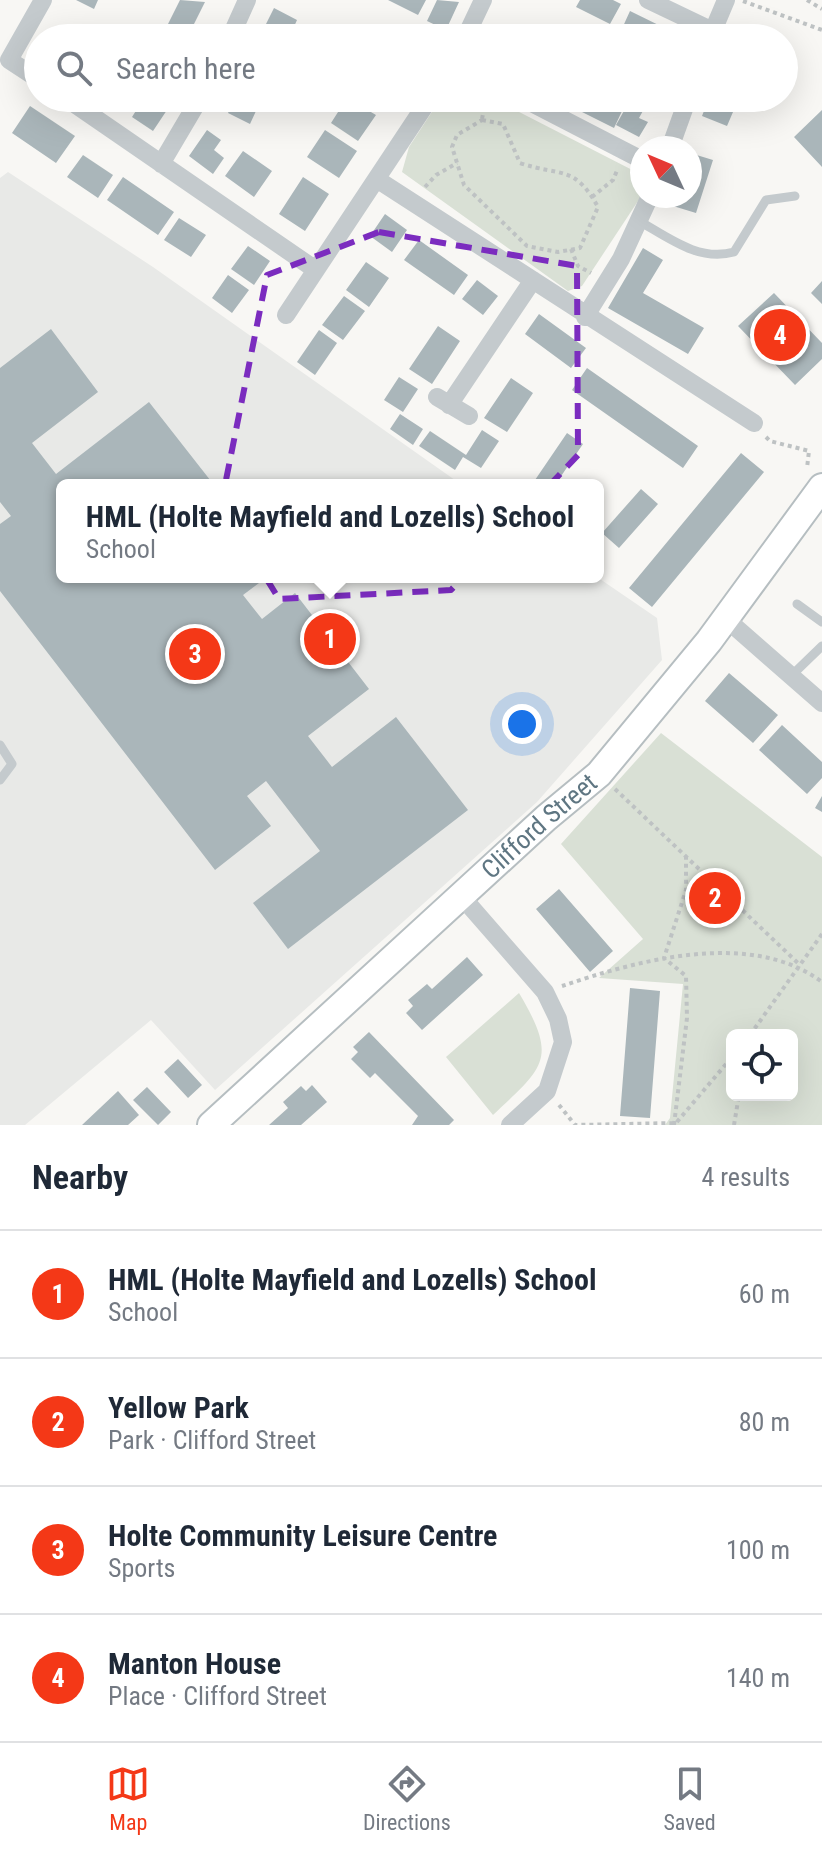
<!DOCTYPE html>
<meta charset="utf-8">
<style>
body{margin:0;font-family:"Roboto Condensed",sans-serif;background:#f6f6f7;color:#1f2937}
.controls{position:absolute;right:24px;bottom:24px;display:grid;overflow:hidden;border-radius:12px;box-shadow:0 8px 32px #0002}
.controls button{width:72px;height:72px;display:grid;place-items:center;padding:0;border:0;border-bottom:2px solid #e0e1e3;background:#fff;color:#1f2937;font:40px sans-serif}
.compass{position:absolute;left:630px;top:136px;width:72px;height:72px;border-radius:50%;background:#fff;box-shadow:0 8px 32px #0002;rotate:314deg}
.you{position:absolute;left:522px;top:724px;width:28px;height:28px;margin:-20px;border:6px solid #fff;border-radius:50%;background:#1a73e8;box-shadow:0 0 0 12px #1a73e833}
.badge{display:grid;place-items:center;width:52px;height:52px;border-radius:50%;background:#f43817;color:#fff;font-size:26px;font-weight:700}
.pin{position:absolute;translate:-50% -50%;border:4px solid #fff;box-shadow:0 2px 8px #0006}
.popup{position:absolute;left:56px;top:479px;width:548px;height:104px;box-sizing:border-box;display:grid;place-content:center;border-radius:12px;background:#fff;filter:drop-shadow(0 2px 6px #0005);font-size:26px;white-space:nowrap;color:#747a83}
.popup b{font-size:30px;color:#1f2937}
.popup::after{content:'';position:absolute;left:50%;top:100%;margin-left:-16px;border:16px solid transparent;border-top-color:#fff}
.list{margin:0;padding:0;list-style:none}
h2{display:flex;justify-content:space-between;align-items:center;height:104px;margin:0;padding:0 32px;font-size:34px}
h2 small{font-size:26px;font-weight:400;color:#747a83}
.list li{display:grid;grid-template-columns:52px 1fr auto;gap:24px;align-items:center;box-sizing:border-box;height:128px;padding:0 32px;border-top:2px solid #e0e1e3}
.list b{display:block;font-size:30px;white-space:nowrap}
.list p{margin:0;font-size:26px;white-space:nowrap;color:#747a83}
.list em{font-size:26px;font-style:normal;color:#747a83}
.icon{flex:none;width:44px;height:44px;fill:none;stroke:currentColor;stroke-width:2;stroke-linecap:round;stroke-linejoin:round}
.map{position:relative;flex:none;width:822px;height:1125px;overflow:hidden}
.search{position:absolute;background:#fff;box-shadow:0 8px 32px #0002;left:24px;right:24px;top:24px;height:88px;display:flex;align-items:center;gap:20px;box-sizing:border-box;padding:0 28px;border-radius:44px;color:#747a83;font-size:30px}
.sheet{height:616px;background:#fff}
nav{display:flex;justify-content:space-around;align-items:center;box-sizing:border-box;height:112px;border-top:2px solid #e0e1e3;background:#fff;font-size:22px;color:#747a83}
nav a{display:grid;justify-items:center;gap:4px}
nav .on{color:#f43817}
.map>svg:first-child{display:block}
</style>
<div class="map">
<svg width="822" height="1125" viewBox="0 0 822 1125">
<rect width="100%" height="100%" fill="#f8f7f4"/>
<path fill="#e8e9e7" d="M8,172L153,267L462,485H62V577H597L657,618L662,660L537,802L215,1090L151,1020L25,1125H0V178Z"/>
<path fill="#d9e0d5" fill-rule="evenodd" d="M441,98H492L642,175V195L582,286L568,291L402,172L409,147Z
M661,733L822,857V1125H665L670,1118L683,984L599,978L643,939L561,844ZM732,1035H792V1095H732Z
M519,993C558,1059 545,1066 493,1115L446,1057Z"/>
<path fill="#aab6ba" d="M76,0H98L94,9Z
M180,0L205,2L187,38H161Z
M388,0H426L418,15Z
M437,0L459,2L446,30L427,21Z
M580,0H613L621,4L610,24L576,7Z
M274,8L297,20L289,38L260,36Z
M630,11L685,38H631L620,33Z
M54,28L69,38H48Z
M144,98H175L153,131L132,117Z
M235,98H262L250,124L228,113Z
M347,98L376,115L358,141L331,123Z
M363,98H388L380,110Z
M551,98H574L569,108Z
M584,98H600L623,109L614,128L578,110Z
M709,98H739L727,126L702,116Z
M634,103L644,109L639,118L648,122L639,137L616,125L625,109L630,111Z
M30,106L75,136L56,163L12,133Z
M822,110V167L794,137Z
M207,130L221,140L214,150L224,158L213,174L189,156Z
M325,130L357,151L339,178L307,157Z
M243,151L272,171L254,197L225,176Z
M690,153L713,160L696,213L673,206L676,196H690Z
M83,155L113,175L98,198L67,177Z
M123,177L174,212L158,235L107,200Z
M303,177L329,194L305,231L279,214Z
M385,214L407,230L392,252L370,236Z
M179,218L206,235L191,257L164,240Z
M419,240L468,275L454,295L404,260Z
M248,246L270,261L254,285L231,269Z
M643,248L663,260L643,293L704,328L688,354L608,308Z
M366,262L389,278L369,307L346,290Z
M228,275L249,290L232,313L212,298Z
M477,280L498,296L483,315L462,299Z
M822,281V304L811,293Z
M774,293L822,343V359L795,385L738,326Z
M344,296L365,311L343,340L322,325Z
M539,314L586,348L571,368L525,334Z
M438,326L460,341L432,384L409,369Z
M51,329L98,392L32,443L56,474L149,402L214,485H62V577H267L243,595L262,619L295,593L369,689L308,736L332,767L396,717L468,810L288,949L253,903L320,851L266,781L247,796L271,826L215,870L0,591V524L11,516L0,502V368Z
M319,330L337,343L315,375L297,362Z
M587,368L698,446L683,468L572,390Z
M399,377L418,389L403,412L384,400Z
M511,378L533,393L507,432L484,418Z
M400,414L423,429L413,445L390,429Z
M482,430L499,441L481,468L463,457L455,470L419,446L430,431L466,455Z
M567,433L583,444L555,485H543L535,480Z
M741,453L764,472L652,607L629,588Z
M641,489L658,504L619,548L602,533Z
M729,673L778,715L753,743L705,701Z
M782,725L822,762V778L807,794L759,750Z
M822,796V812L815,808Z
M559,889L613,951L590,972L536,909Z
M467,957L483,975L422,1030L406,1013L413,1006L408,1000L427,984L432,989Z
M630,988L660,991L650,1118L620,1116Z
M369,1032L454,1120L449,1125H412L418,1116L375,1073L370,1078L351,1059L358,1052L353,1047Z
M178,1059L202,1085L188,1098L164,1072Z
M312,1085L327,1102L301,1125H269L288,1108L283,1102L301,1086L306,1091Z
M147,1087L171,1112L158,1125L133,1100Z
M118,1091L139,1115L128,1125H82Z"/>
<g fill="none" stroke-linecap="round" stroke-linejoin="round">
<defs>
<g id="secondary">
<path id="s1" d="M211,1125L546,818L599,774L709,641L822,487"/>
</g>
</defs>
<use href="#secondary" stroke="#b6bec1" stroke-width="30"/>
<path stroke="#bec2c3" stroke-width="4" stroke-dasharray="4 4" stroke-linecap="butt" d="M807,0L822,9
M743,1L822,30
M482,119L486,98
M482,120L503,124L520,163C561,177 574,164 598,207L580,248L558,252L527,246L464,185L452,147L457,135Z
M425,187L436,175L457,163
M592,197L613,180L618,168
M571,249L578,266L591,273
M766,437L770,441L809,451L807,468
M615,789L800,965
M562,986C639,960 751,929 822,982
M750,1035L822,934
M559,1105L575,1125L676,1123L732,1057
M674,1125L687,1018L686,976L664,958L686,890V857
M734,1125L739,1095"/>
<path stroke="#c4cacd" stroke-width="9" d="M639,221C669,238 699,262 734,252L766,200L795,196
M797,604L822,622
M791,676L822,646
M0,745L12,764L0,780"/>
<path stroke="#c4cacd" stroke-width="18" d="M648,0L713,31
M230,38L247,0
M465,38L483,0
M710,38L726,0
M38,79L9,60L43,0
M66,98L316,270
M522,98L642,160
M670,148L688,98
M161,164L200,98
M378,180L754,423
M286,315L430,98
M585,317L621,259L650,196
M437,397L469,416
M449,405L533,280
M725,618L822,703
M463,898L545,992L558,1019L563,1042L547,1091L510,1125"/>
<use href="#secondary" stroke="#fff" stroke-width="26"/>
</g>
<path fill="none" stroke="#7b2cbf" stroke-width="6" stroke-dasharray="16 10" stroke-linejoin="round" d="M379,232L577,266L578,455L451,590L279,599L221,505L267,275Z"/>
<g text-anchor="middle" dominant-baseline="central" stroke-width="8" stroke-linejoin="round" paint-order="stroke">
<g font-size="26" fill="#5f7682" stroke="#fff">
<text stroke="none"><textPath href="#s1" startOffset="444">Clifford Street</textPath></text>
</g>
</g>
</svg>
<div class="controls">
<button><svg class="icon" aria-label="locate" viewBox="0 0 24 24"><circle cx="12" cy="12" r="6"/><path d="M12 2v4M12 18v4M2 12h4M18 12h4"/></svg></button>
</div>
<svg class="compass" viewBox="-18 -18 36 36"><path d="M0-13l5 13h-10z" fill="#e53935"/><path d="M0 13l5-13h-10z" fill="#747a83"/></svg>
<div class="you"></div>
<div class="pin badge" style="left:330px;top:639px">1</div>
<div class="popup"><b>HML (Holte Mayfield and Lozells) School</b>School</div>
<div class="pin badge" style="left:715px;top:898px">2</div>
<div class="pin badge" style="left:195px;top:654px">3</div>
<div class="pin badge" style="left:780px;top:335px">4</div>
<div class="search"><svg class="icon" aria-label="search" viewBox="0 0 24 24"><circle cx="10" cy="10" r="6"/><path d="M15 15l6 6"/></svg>Search here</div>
</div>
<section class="sheet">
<h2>Nearby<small>4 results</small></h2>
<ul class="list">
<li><span class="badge">1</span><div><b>HML (Holte Mayfield and Lozells) School</b><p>School</p></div><em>60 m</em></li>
<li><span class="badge">2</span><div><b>Yellow Park</b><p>Park · Clifford Street</p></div><em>80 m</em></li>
<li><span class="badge">3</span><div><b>Holte Community Leisure Centre</b><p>Sports</p></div><em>100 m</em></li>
<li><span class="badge">4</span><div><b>Manton House</b><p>Place · Clifford Street</p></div><em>140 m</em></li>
</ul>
</section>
<nav>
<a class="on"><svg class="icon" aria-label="map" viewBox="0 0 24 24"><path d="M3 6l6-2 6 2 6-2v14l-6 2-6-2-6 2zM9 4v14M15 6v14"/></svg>Map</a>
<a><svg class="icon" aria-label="directions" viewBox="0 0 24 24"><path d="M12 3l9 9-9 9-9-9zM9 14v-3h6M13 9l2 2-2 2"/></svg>Directions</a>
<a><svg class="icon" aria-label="saved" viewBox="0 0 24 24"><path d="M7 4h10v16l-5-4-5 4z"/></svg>Saved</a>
</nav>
